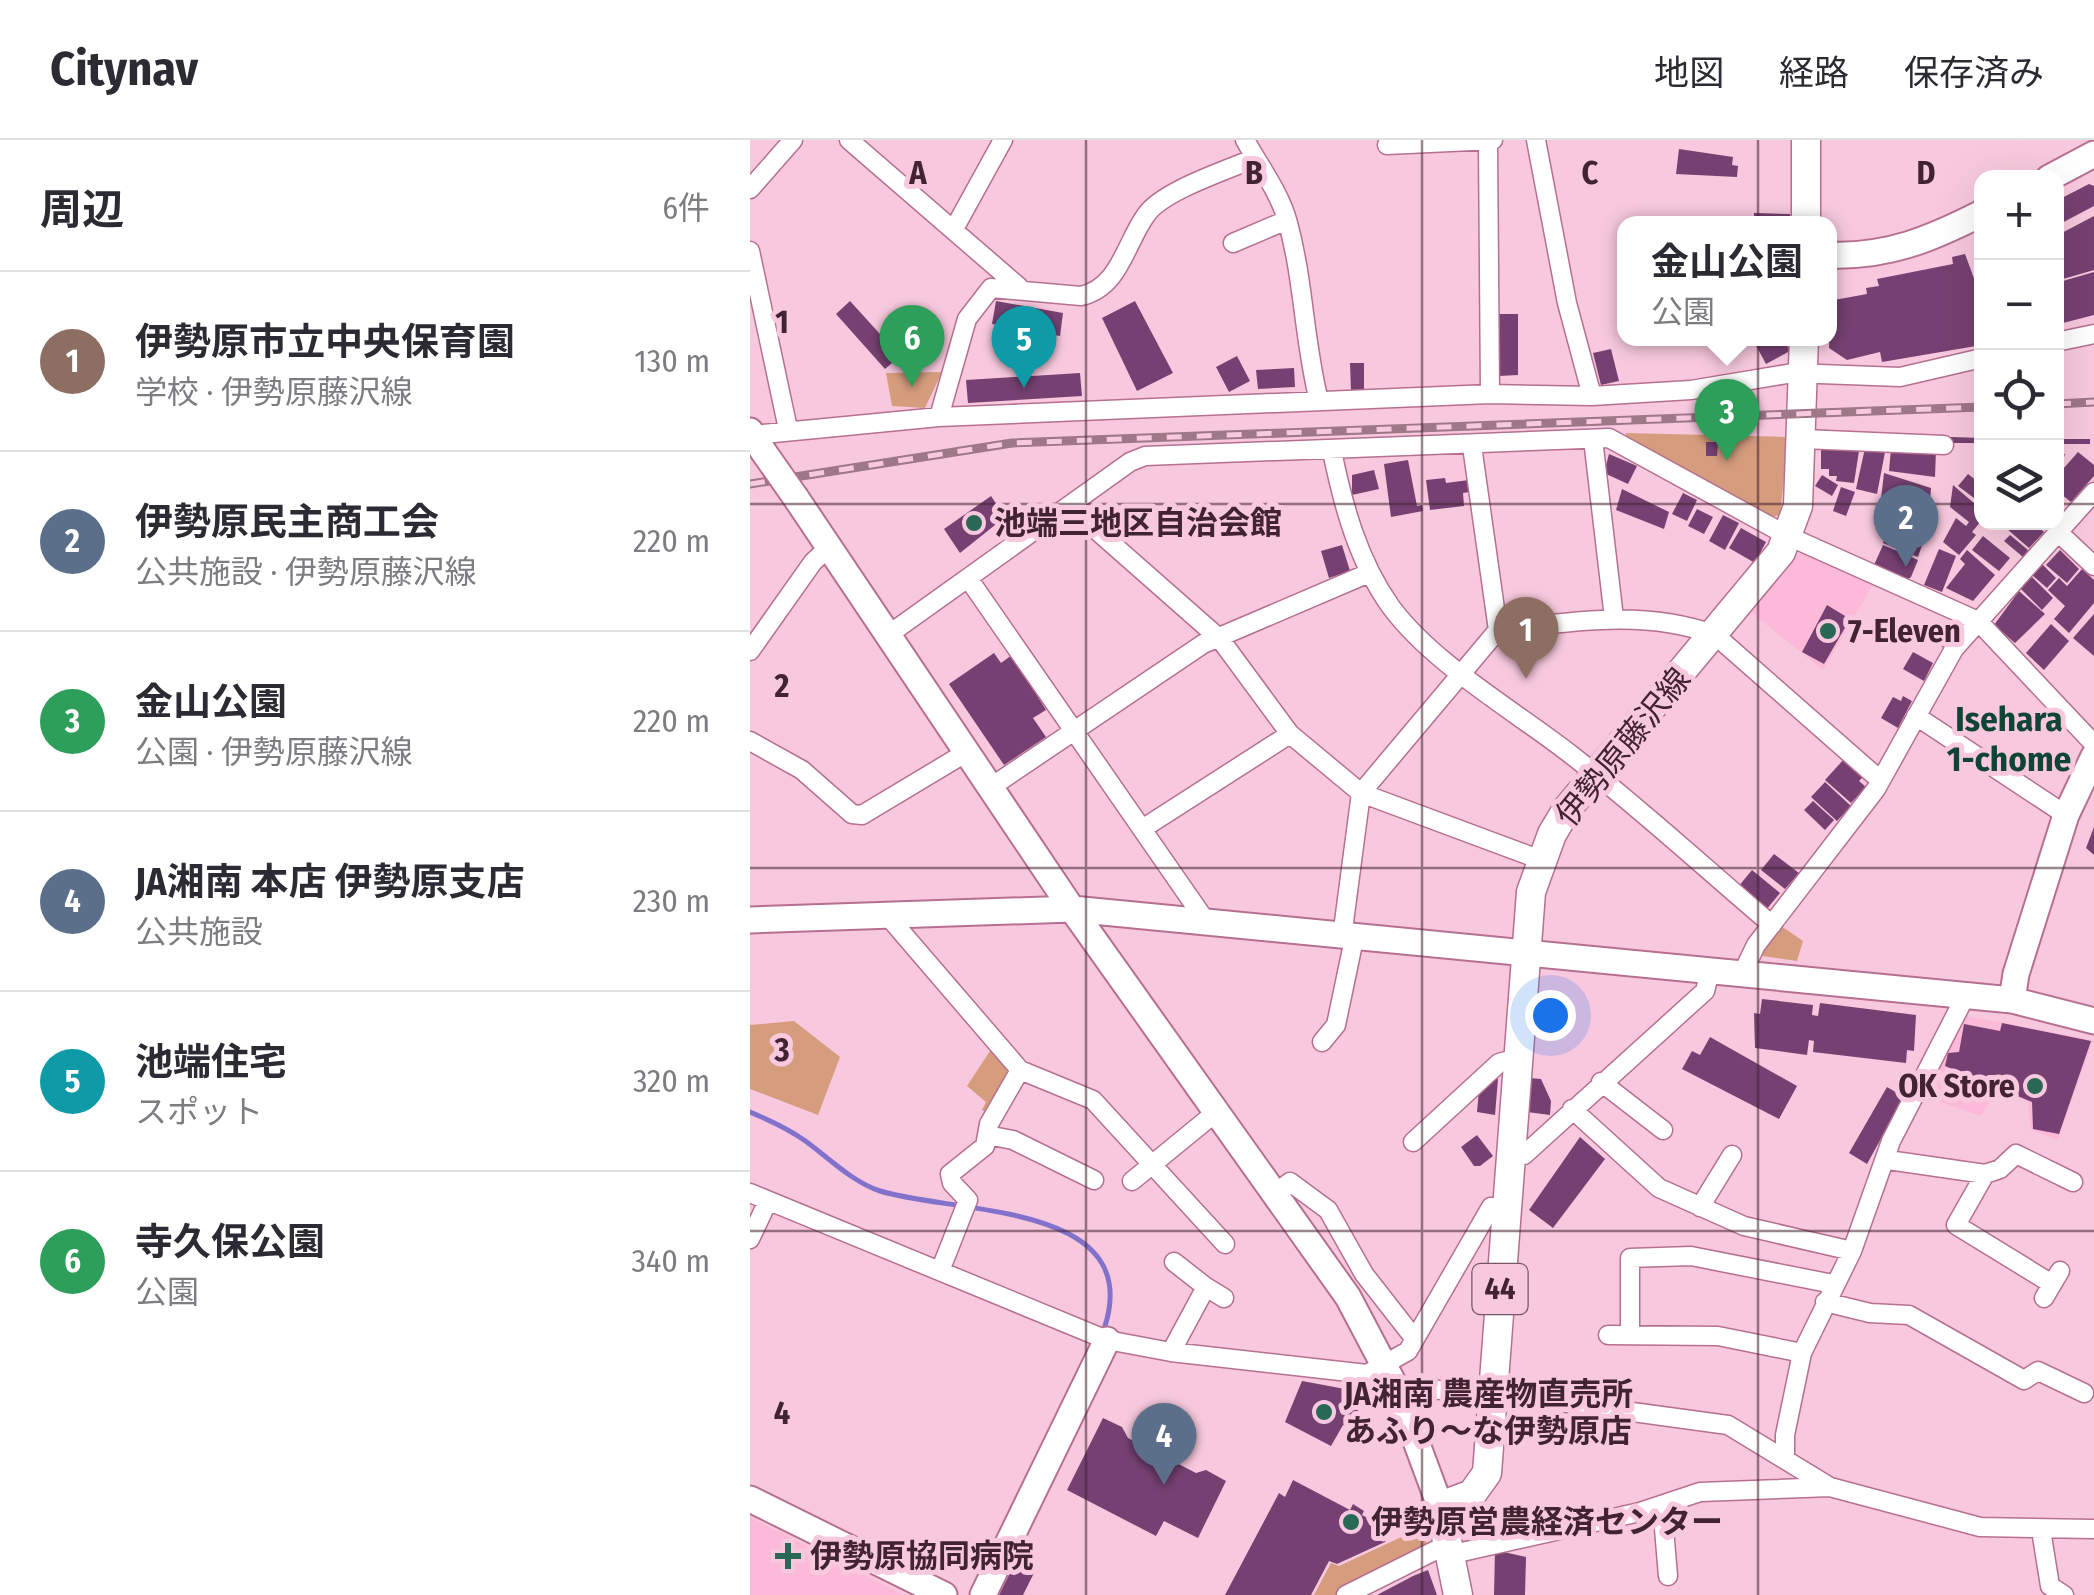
<!DOCTYPE html>
<html lang="ja">
<meta charset="utf-8">
<style>
body{margin:0;font-family:"Fira Sans Condensed","Noto Sans JP",sans-serif;background:#f2f2f3;color:#2b2b33}
.controls{position:absolute;right:30px;top:30px;display:grid;overflow:hidden;border-radius:20px;box-shadow:0 10px 40px #0002}
.controls button{width:90px;height:90px;display:grid;place-items:center;padding:0;border:0;border-bottom:2px solid #e1e1e2;background:#fff;color:#2b2b33;font:50px sans-serif}
.you{position:absolute;left:800px;top:875px;width:35px;height:35px;margin:-25px;border:8px solid #fff;border-radius:50%;background:#1a73e8;box-shadow:0 0 0 15px #1a73e833}
.badge{display:grid;place-items:center;width:65px;height:65px;border-radius:50%;background:#111827;color:#fff;font-size:32px;font-weight:700}
.pin{position:absolute;translate:-50% -82px;filter:drop-shadow(0 2px 5px #0008)}
.pin::after{content:'';position:absolute;top:52px;width:35px;height:30px;background:inherit;clip-path:polygon(0 0,100% 0,50% 100%)}
.popup{position:absolute;left:867px;top:76px;width:220px;height:130px;box-sizing:border-box;display:grid;place-content:center;border-radius:20px;background:#fff;filter:drop-shadow(0 2px 8px #0005);font-size:32px;white-space:nowrap;color:#7c7c81}
.popup b{font-size:38px;color:#2b2b33}
.popup::after{content:'';position:absolute;left:50%;top:100%;margin-left:-20px;border:20px solid transparent;border-top-color:#fff}
.list{margin:0;padding:0;list-style:none}
h2{display:flex;justify-content:space-between;align-items:center;height:130px;margin:0;padding:0 40px;font-size:42px}
h2 small{font-size:32px;font-weight:400;color:#7c7c81}
.list li{display:grid;grid-template-columns:65px 1fr auto;gap:30px;align-items:center;box-sizing:border-box;height:180px;padding:0 40px;border-top:2px solid #e1e1e2}
.list b{display:block;font-size:38px;white-space:nowrap}
.list p{margin:0;font-size:32px;white-space:nowrap;color:#7c7c81}
.list em{font-size:32px;font-style:normal;color:#7c7c81}
.icon{flex:none;width:55px;height:55px;fill:none;stroke:currentColor;stroke-width:2;stroke-linecap:round;stroke-linejoin:round}
.map{position:relative;flex:none;width:1344px;height:1455px;overflow:hidden}
header{display:flex;align-items:center;gap:60px;box-sizing:border-box;height:140px;padding:0 50px;background:#fff;border-bottom:2px solid #e1e1e2}
header strong{font-size:48px}
nav{display:flex;gap:55px;margin-inline-start:auto;font-size:35px}
main{display:flex}
aside{flex:1;background:#fff}
.map>svg:first-child{display:block}
</style>
<header>
<strong>Citynav</strong>
<nav><a>地図</a><a>経路</a><a>保存済み</a></nav>
</header>
<main>
<aside>
<h2>周辺<small>6件</small></h2>
<ul class="list">
<li><span class="badge" style="background:#8d6e63">1</span><div><b>伊勢原市立中央保育園</b><p>学校 · 伊勢原藤沢線</p></div><em>130 m</em></li>
<li><span class="badge" style="background:#5c6f8a">2</span><div><b>伊勢原民主商工会</b><p>公共施設 · 伊勢原藤沢線</p></div><em>220 m</em></li>
<li><span class="badge" style="background:#2e9e5b">3</span><div><b>金山公園</b><p>公園 · 伊勢原藤沢線</p></div><em>220 m</em></li>
<li><span class="badge" style="background:#5c6f8a">4</span><div><b>JA湘南 本店 伊勢原支店</b><p>公共施設</p></div><em>230 m</em></li>
<li><span class="badge" style="background:#0f9aa8">5</span><div><b>池端住宅</b><p>スポット</p></div><em>320 m</em></li>
<li><span class="badge" style="background:#2e9e5b">6</span><div><b>寺久保公園</b><p>公園</p></div><em>340 m</em></li>
</ul>
</aside>
<div class="map">
<svg width="1344" height="1455" viewBox="0 0 1344 1455">
<rect width="100%" height="100%" fill="#f8c9de"/>
<path fill="#fdb9d8" d="M1053,412L1124,443L1073,530L1002,473L1043,417Z
M1217,876L1343,900L1308,1000L1281,990L1278,962L1246,947L1231,976L1174,956Z
M0,1377L154,1455H0Z"/>
<path fill="#d59c7d" d="M192,232L175,268L142,266L136,233Z
M876,293L1038,297L1030,375L1022,377L876,298Z
M1028,784L1053,801L1047,821L1005,815Z
M44,881L90,917L68,975L0,949V885Z
M242,908L260,934L237,973L232,970L236,962L217,946Z
M673,1387L677,1406L588,1455H564L581,1423L589,1426Z"/>
<g fill="none" stroke-linecap="round" stroke-linejoin="round">
<path stroke="#8272cb" stroke-width="5" d="M0,972C19,980 37,988 54,1000C78,1017 102,1042 130,1051C204,1074 394,1062 355,1186"/>
</g>
<path fill="#764172" d="M929,9L983,17L982,25L988,26L987,37L926,34Z
M1339,44L1344,46V66L1306,86V61Z
M1004,73L1040,74V84H1004Z
M1344,76V130L1306,141V96Z
M1215,114L1225,141L1232,140V205L1132,222L1130,212L1097,220L1079,208L1080,168L1084,160L1117,154L1116,148L1129,146L1127,139L1203,124L1202,117Z
M1344,132V175L1313,183L1306,143Z
M100,161L150,216L135,229L86,174Z
M246,161L313,173L310,196L242,184Z
M385,161L423,233L387,251L352,178Z
M165,174L185,177L179,224L159,221Z
M748,174H768V235L749,236Z
M1002,198H1041L1035,202L1040,211L1016,224Z
M861,209L869,241L851,245L843,213Z
M487,216L500,241L479,252L466,227Z
M600,223H614V252H601Z
M544,228L545,247L508,249L506,230Z
M330,233L332,256L218,263L216,240Z
M1201,297L1232,298V303H1201Z
M1306,299H1340V304H1306Z
M956,302H968L967,316H956Z
M1071,308L1109,311L1104,343L1086,341L1087,336H1079V329H1071Z
M1115,308L1135,312L1127,354L1106,349Z
M1141,309L1186,310L1185,337L1139,331Z
M1328,312L1344,325V336L1321,362L1306,350V337Z
M859,314L887,326L878,344L854,333Z
M1306,314H1315L1310,328H1306Z
M658,320L667,366L672,365L673,371L641,377L634,324Z
M624,330L629,349L602,355V335Z
M1134,333L1181,348L1179,375L1131,359Z
M1218,334L1232,345V364L1208,346Z
M1072,335L1088,345L1082,356L1065,346Z
M695,338L696,343L719,340L720,352L713,353L714,366L680,370L676,340Z
M1203,345L1232,370V380L1222,392L1226,395L1209,415L1193,402L1206,378L1216,386L1219,382L1200,367Z
M1091,347L1105,352L1096,376L1083,371Z
M872,349L919,372L914,389L866,370Z
M933,353L947,360L937,381L922,374Z
M241,356L255,377L210,413L194,389Z
M947,369L963,377L954,394L938,386Z
M973,375L989,383L975,410L959,401Z
M1145,375L1178,388L1168,417L1133,403Z
M1249,382H1283L1294,392L1279,408Z
M991,388L1016,402L1005,423L979,408Z
M1260,395L1278,410L1273,417L1254,401Z
M1233,396L1260,418L1249,431L1222,410Z
M592,405L600,431L579,438L571,411Z
M1133,405L1168,420L1161,437L1157,440L1124,425Z
M1189,409L1206,416L1192,452L1174,445Z
M1217,410L1245,435L1223,461L1196,448L1215,424L1210,419Z
M1310,410L1329,429L1317,443L1296,425Z
M1292,424L1306,438L1297,448L1282,435Z
M1332,429L1344,440V463L1319,493L1304,479L1315,466L1298,450L1309,438L1317,446Z
M1281,436L1303,458L1292,470L1270,448Z
M1269,451L1295,474L1265,503L1244,485Z
M1077,465L1100,479L1074,524L1052,512Z
M1344,474V516L1323,498Z
M1301,484L1319,501L1294,530L1276,513Z
M1184,486L1200,497L1194,508L1177,498Z
M1163,512L1183,523L1174,541L1153,529Z
M244,513L251,523L262,515L296,570L283,578L296,597L254,625L199,544Z
M1153,556L1162,561L1148,588L1131,578L1143,557L1151,561Z
M1094,619L1113,637L1109,641L1116,647L1101,663L1075,640Z
M1075,642L1101,666L1087,681L1061,657Z
M1063,661L1084,680L1075,690L1054,670Z
M1344,687V715L1336,708Z
M1024,714L1049,733L1035,749L1011,730Z
M1002,730L1030,753L1016,770L988,747Z
M1012,859L1063,865L1062,875L1068,876L1070,863L1166,875L1164,911L1157,910L1156,923L1063,912L1064,901L1059,900L1057,915L1005,908L1004,873L1010,874Z
M1252,883L1341,901L1309,994L1283,989L1282,962L1195,926L1198,913L1209,912L1214,884L1250,891Z
M960,897L1047,946L1029,979L932,929L942,911L950,915Z
M779,938L791,939L801,961L800,975L777,972Z
M741,939H748L745,975L727,972L729,950Z
M1137,947L1154,957L1117,1024L1099,1013Z
M727,995L743,1016L730,1026H724L711,1007Z
M830,997L855,1019L803,1088L779,1070Z
M552,1241L617,1253L599,1288L593,1285L581,1306L535,1282Z
M353,1278L372,1287L378,1298L446,1333L456,1330L476,1341L448,1398L414,1381L406,1396L317,1350Z
M543,1340L600,1370L603,1364L614,1371L612,1375L641,1390L635,1402L587,1424L579,1421L561,1455H475L529,1353L535,1357Z
M745,1410L776,1417L775,1455H744Z
M268,1417L287,1427L273,1455H249Z
M678,1430L687,1455H627L663,1436Z"/>
<g fill="none" stroke-linecap="round" stroke-linejoin="round">
<defs>
<path id="street" d="M99,0L269,147
M495,0C510,27 530,53 538,83C554,142 554,202 569,261
M786,0L817,163L842,256
M738,3L740,254
M637,5L743,0
M0,49L43,0
M204,89L253,0
M483,103L537,80
M0,111L38,289
M1306,202L1344,194
M189,277L217,179L241,148L331,156C370,147 375,104 396,75C412,51 477,30 505,18
M3,295L189,277L740,254L842,256L941,250L1043,233L1150,237L1232,218
M843,299L864,478
M1053,299L1194,305
M722,306L748,490
M582,311C593,365 608,421 641,467C684,525 767,572 824,617C892,670 956,729 1022,785
M319,366L470,499L540,594L611,653L791,720
M1308,392L1344,426
M218,438L455,780
M138,495L380,322L395,316L859,298L1038,396L1228,481L1344,604
M0,511L63,422L79,407
M1166,576L1316,675
M0,601L52,630L102,674L112,675L217,612
M241,647L453,504L619,433
M392,689L540,594
M136,774L270,930L343,960L475,1104
M592,797L611,653L748,490C821,482 894,469 965,495L1130,640
M992,834L1006,805L1126,649L1204,509L1344,352
M572,902L586,885L604,799
M851,942L913,990
M822,969L909,1048L994,1086L1102,1111
M237,995L263,1000L344,1040
M663,1002L749,923L767,918
M759,1016L774,1015L955,851L960,831
M1138,1020L1235,1034L1206,1085L1302,1144
M1235,1034L1250,1029L1266,1014L1323,1042
M382,1041L465,973
M0,1053L357,1200L421,1212L617,1234L658,1211L741,1067L755,1069
M524,1054L540,1042L578,1070L614,1134L664,1198
M950,1067L982,1015
M0,1099L18,1061
M190,1131L218,1060L202,1043L200,1034L235,1006L239,984L270,930
M456,1147L474,1158
M1294,1158L1310,1131
M1075,1162L1120,1173L1159,1175L1274,1240L1288,1231L1334,1253
M880,1192V1118L941,1116L1083,1144
M858,1195L968,1196L1052,1213
M421,1212L456,1147L424,1122
M674,1249L743,1253L978,1285L1080,1347L1230,1387L1344,1389
M1035,1318V1295L1052,1213L1102,1111L1141,1001L1216,855
M912,1365L918,1436
M1291,1390L1300,1446L1314,1455
M703,1414L890,1372L950,1352L1080,1347
M596,1455L700,1403"/>
<path id="secondary" d="M1299,38L1344,14
M1080,115C1138,117 1181,99 1232,73
M0,291L13,311
M46,358L322,769L598,1157L647,1250L690,1366
M0,780L322,769L1262,860L1344,881
M1262,860L1266,834L1316,675L1344,616
M0,1359L194,1455
M233,1455L357,1200"/>
<path id="primary" d="M1056,84V0
M708,1455L690,1366L722,1354L737,1333L781,752L802,694L817,669L1031,412L1048,366L1054,198"/>
</defs>
<use href="#street" stroke="#b66f91" stroke-width="21"/>
<use href="#secondary" stroke="#b66f91" stroke-width="29"/>
<use href="#primary" stroke="#b66f91" stroke-width="31"/>
<use href="#street" stroke="#fff" stroke-width="18"/>
<use href="#secondary" stroke="#fff" stroke-width="25"/>
<use href="#primary" stroke="#fff" stroke-width="28"/>
<defs>
<path id="rail" d="M1306,264L1344,262
M0,344L262,303L1232,267"/>
</defs>
<use href="#rail" stroke="#9e7789" stroke-width="9"/>
<use href="#rail" stroke="#f8c9de" stroke-width="5" stroke-dasharray="15" stroke-linecap="butt"/>
<defs>
<path id="secondary-bridge" d="M13,311L46,358"/>
</defs>
<use href="#secondary-bridge" stroke="#b66f91" stroke-width="29" stroke-linecap="butt"/>
<use href="#secondary-bridge" stroke="#fff" stroke-width="25"/>
</g>
<path fill="none" stroke="#412332" stroke-width="2.5" stroke-opacity="0.55" d="M336,0V1455M672,0V1455M1008,0V1455M0,364H1232M1306,364H1344M0,728H1344M0,1091H1344"/>
<g fill="#296855" stroke="#f8c9de" stroke-width="4">
<circle cx="224" cy="383" r="10"/>
<circle cx="1078" cy="491" r="10"/>
<circle cx="1285" cy="946" r="10"/>
<circle cx="574" cy="1272" r="10"/>
<circle cx="601" cy="1382" r="10"/>
<path d="M33 1401h10v10h10v10h-10v10h-10v-10h-10v-10h10z"/>
</g>
<g text-anchor="middle" dominant-baseline="central" stroke-width="10" stroke-linejoin="round" paint-order="stroke">
<rect fill="#f8c9de" stroke="#785566" stroke-width="2.5" x="722.5" y="1124" width="55" height="50" rx="8"/>
<g font-size="30" font-weight="bold" fill="#412332">
<text x="750" y="1149">44</text>
</g>
<g font-size="32" font-weight="bold" fill="#412332" stroke="#f8c9de" text-anchor="start">
<text x="244" y="383">池端三地区自治会館</text>
<text x="1098" y="491">7-Eleven</text>
<text x="1265" y="946" text-anchor="end">OK Store</text>
<text x="594" y="1254">JA湘南 農産物直売所<tspan x="594" dy="37">あふり～な伊勢原店</tspan></text>
<text x="621" y="1382">伊勢原営農経済センター</text>
<text x="60" y="1416">伊勢原協同病院</text>
</g>
<g font-size="32" fill="#412332" stroke="#f8c9de">
<text transform="translate(873 607) rotate(-51)">伊勢原藤沢線</text>
</g>
<g font-size="35" font-weight="bold" fill="#104435" stroke="#f8c9de">
<text x="1259" y="579">Isehara<tspan x="1259" dy="40">1-chome</tspan></text>
</g>
</g>
<g font-size="32" text-anchor="middle" font-weight="bold" fill="#412332" stroke="#f8c9de" stroke-width="10" stroke-linejoin="round" paint-order="stroke">
<text x="168" y="44">A</text>
<text x="504" y="44">B</text>
<text x="840" y="44">C</text>
<text x="1176" y="44">D</text>
<text x="32" y="193">1</text>
<text x="32" y="557">2</text>
<text x="32" y="921">3</text>
<text x="32" y="1284">4</text>
</g>
</svg>
<div class="controls">
<button>+</button>
<button>−</button>
<button><svg class="icon" aria-label="locate" viewBox="0 0 24 24"><circle cx="12" cy="12" r="6"/><path d="M12 2v4M12 18v4M2 12h4M18 12h4"/></svg></button>
<button><svg class="icon" aria-label="layers" viewBox="0 0 24 24"><path d="M12 4l9 5-9 5-9-5zM3 14l9 5 9-5"/></svg></button>
</div>
<div class="you"></div>
<div class="pin badge" style="left:776px;top:539px;background:#8d6e63">1</div>
<div class="pin badge" style="left:1156px;top:427px;background:#5c6f8a">2</div>
<div class="pin badge" style="left:977px;top:321px;background:#2e9e5b">3</div>
<div class="popup"><b>金山公園</b>公園</div>
<div class="pin badge" style="left:414px;top:1345px;background:#5c6f8a">4</div>
<div class="pin badge" style="left:274px;top:248px;background:#0f9aa8">5</div>
<div class="pin badge" style="left:162px;top:247px;background:#2e9e5b">6</div>
</div>
</main>
